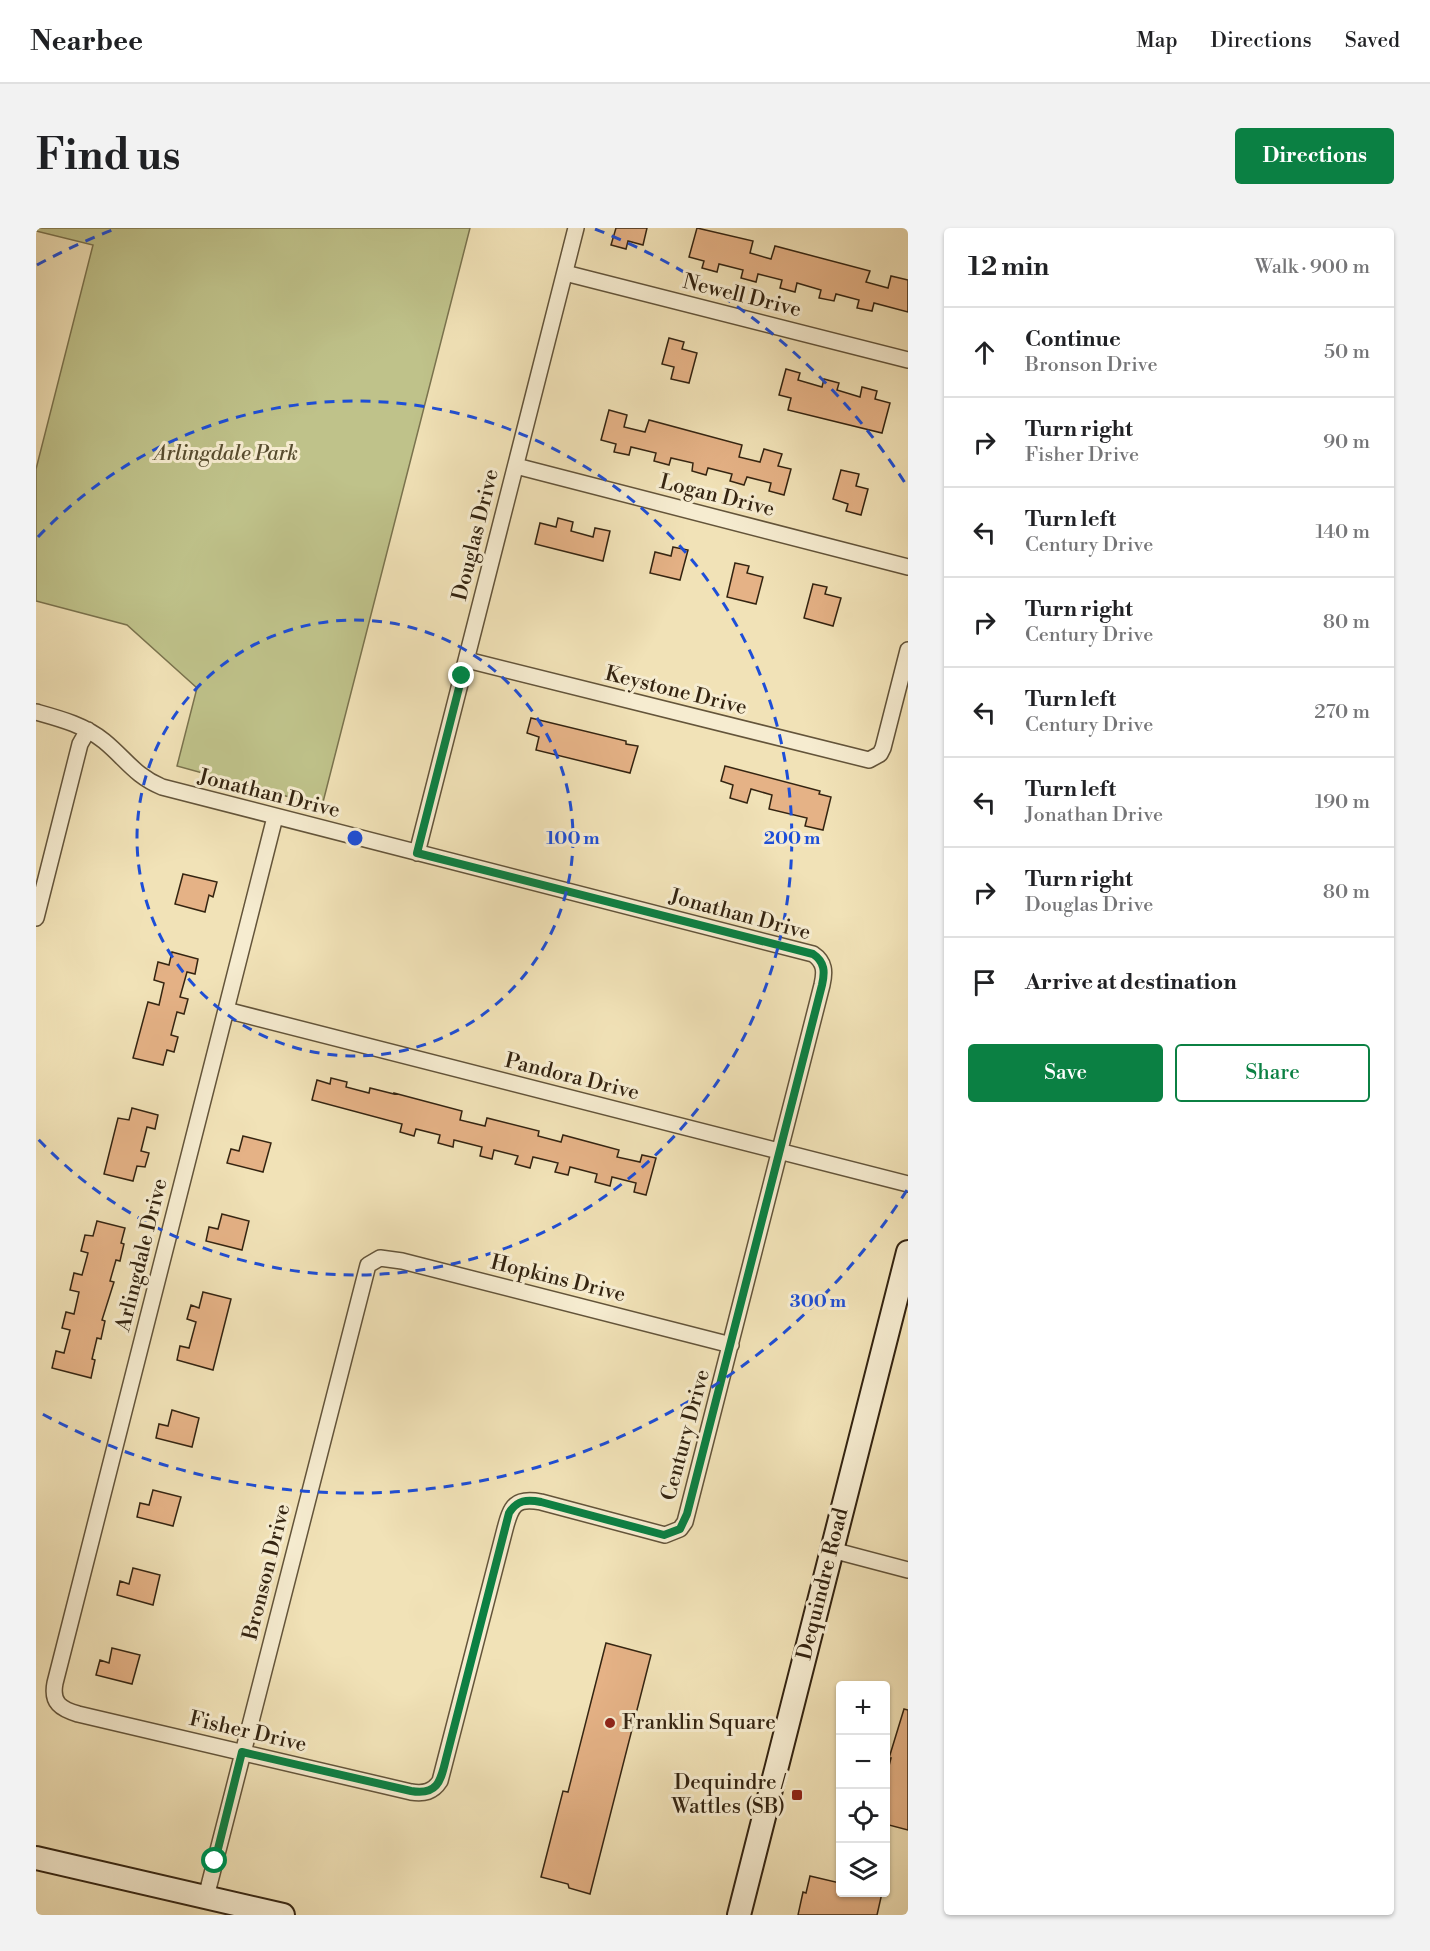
<!DOCTYPE html>
<meta charset="utf-8">
<style>
body{margin:0;font-family:"Libre Bodoni",serif;background:#f2f2f2;color:#202124}
.controls{position:absolute;right:18px;bottom:18px;display:grid;overflow:hidden;border-radius:6px;box-shadow:0 2px 4px #0004}
.controls button{width:54px;height:54px;display:grid;place-items:center;padding:0;border:0;border-bottom:2px solid #e0e0e0;background:#fff;color:#202124;font:30px sans-serif}
.stop{position:absolute;width:18px;height:18px;margin:-14px;border:4px solid #0b8043;border-radius:50%;background:#fff}
.stop.end{background:#0b8043;border-color:#fff;box-shadow:0 2px 6px #0008}
.list{margin:0;padding:0;list-style:none}
h2{display:flex;justify-content:space-between;align-items:center;height:78px;margin:0;padding:0 24px;font-size:26px}
h2 small{font-size:20px;font-weight:400;color:#757577}
.list li{display:grid;grid-template-columns:39px 1fr auto;gap:18px;align-items:center;box-sizing:border-box;height:90px;padding:0 24px;border-top:2px solid #e0e0e0}
.list b{display:block;font-size:22px;white-space:nowrap}
.list p{margin:0;font-size:20px;white-space:nowrap;color:#757577}
.list em{font-size:20px;font-style:normal;color:#757577}
.actions{display:flex;gap:12px;padding:18px 24px}
.actions a{flex:1;padding:14px 0;border:2px solid #0b8043;border-radius:6px;text-align:center;font-size:21px;color:#0b8043}
.actions .main{background:#0b8043;color:#fff}
.icon{flex:none;width:33px;height:33px;fill:none;stroke:currentColor;stroke-width:2;stroke-linecap:round;stroke-linejoin:round}
.map{position:relative;flex:none;width:872px;height:1687px;overflow:hidden;border-radius:6px}
header{display:flex;align-items:center;gap:36px;box-sizing:border-box;height:84px;padding:0 30px;background:#fff;border-bottom:2px solid #e0e0e0}
header strong{font-size:28px}
nav{display:flex;gap:33px;margin-inline-start:auto;font-size:21px}
.intro{display:flex;align-items:center;justify-content:space-between;box-sizing:border-box;height:144px;padding:0 36px}
h1{margin:0;font-size:42px}
.button{padding:15px 27px;border-radius:6px;background:#0b8043;color:#fff;font-size:21px;font-weight:700}
main{display:flex;gap:36px;padding:0 36px}
aside{flex:1;background:#fff;border-radius:6px;box-shadow:0 2px 4px #0004}
.map>svg:first-child{display:block}
</style>
<header>
<strong>Nearbee</strong>
<nav><a>Map</a><a>Directions</a><a>Saved</a></nav>
</header>
<div class="intro"><h1>Find us</h1><a class="button">Directions</a></div>
<main>
<div class="map">
<svg width="872" height="1687" viewBox="0 0 872 1687">
<rect width="100%" height="100%" fill="#f1e2b7"/>
<filter id="stains"><feTurbulence type="fractalNoise" baseFrequency=".00333" numOctaves="4"/><feColorMatrix values="0 0 0 0 .2 0 0 0 0 .09 0 0 0 0 .02 0 0 0 .5 -.17"/></filter>
<radialGradient id="worn" r=".72"><stop offset=".6" stop-color="#630" stop-opacity="0"/><stop offset="1" stop-color="#630" stop-opacity=".3"/></radialGradient>
<path fill="#bfc28a" stroke="#7a734e" stroke-width="1.5" d="M0,0H434L286,578L141,538L161,460L91,397L0,373V241L57,17L0,3Z"/>
<path fill="#e5b286" stroke="#342411" stroke-width="1.5" d="M580,0H611L607,17L592,13L590,21L575,17Z
M661,0L717,13L714,25L735,31L739,18L834,43L830,54L852,60L855,48L872,52V84L838,75L836,83L821,80L823,72L800,66L798,73L783,70L785,62L761,55L759,64L744,60L746,52L722,46L720,54L705,50L707,42L683,36L681,44L666,40L668,33L653,29Z
M633,110L648,114L646,121L661,125L653,155L635,151L638,139L626,136Z
M750,141L764,145L762,152L786,159L788,151L803,155L801,162L824,169L826,159L841,163L839,171L854,175L846,205L752,182L755,170L743,167Z
M573,182L591,187L588,199L609,204L613,192L706,217L703,229L724,234L728,221L746,226L742,238L755,241L748,267L733,263L735,255L711,249L708,257L694,253L696,246L672,240L670,247L656,243L657,235L635,230L633,237L618,233L620,225L595,219L593,227L578,224L580,216L565,212Z
M805,242L823,246L820,258L832,261L825,287L810,283L812,276L797,271Z
M522,290L537,294L535,303L557,309L559,300L574,303L567,333L499,316L504,295L520,299Z
M637,319L652,322L644,352L614,345L619,324L635,328Z
M699,335L713,338L711,345L727,349L720,376L691,369Z
M777,356L791,359L789,366L805,370L797,398L768,390Z
M495,490L590,513V516L602,518L594,545L500,522L503,509L491,505Z
M689,538L784,563L783,566L795,569L787,602L769,598L771,590L733,581L736,567L715,561L711,575L694,570L697,557L685,553Z
M147,646L181,654L177,669L173,667L169,684L139,676Z
M136,724L162,731L159,746L151,744L144,769L152,771L148,786L141,784L135,807L142,809L138,824L131,822L127,837L97,830L112,774L123,777L128,755L118,752L122,734L133,737Z
M295,850L311,854L310,859L333,865L334,860L358,866V865L426,883L424,892L449,898L451,890L503,903L502,908L525,914L527,907L583,922L581,929L604,934L606,927L620,930L610,967L598,964L600,955L576,949L574,958L559,954L561,946L534,939L532,947L519,944L522,935L497,929L494,940L479,936L482,928L458,922L456,931L444,928L446,919L418,912L417,919L402,915L404,907L380,901L378,908L364,904L366,896L276,872L281,852L294,856Z
M96,880L122,887L119,901L111,899L105,923L113,925L109,939L101,938L97,953L68,946L82,890L93,892Z
M207,908L235,915L227,944L191,935L195,921L203,923Z
M186,986L213,993L206,1022L170,1013L173,999L182,1001Z
M61,993L89,1000L85,1015L88,1016L84,1033L80,1032L74,1053L78,1054L66,1092L69,1093L65,1111L61,1110L56,1131L59,1132L55,1150L16,1140L20,1123L28,1125L34,1102L26,1100L30,1084L38,1086L43,1064L34,1062L38,1045L46,1047L52,1025L45,1023L49,1007L57,1008Z
M167,1064L195,1071L177,1142L141,1132L144,1118L153,1120L160,1094L151,1091L155,1077L163,1080Z
M136,1182L163,1190L156,1219L120,1210L123,1196L132,1198Z
M117,1262L145,1269L137,1298L101,1289L104,1275L113,1277Z
M97,1340L124,1347L117,1377L81,1367L84,1353L93,1356Z
M570,1415L615,1427L554,1666L533,1660L532,1656L505,1649L527,1563L532,1564Z
M76,1420L104,1427L96,1456L60,1447L64,1432L73,1435Z
M868,1481L872,1482V1602L849,1596V1554L855,1530H853Z
M774,1648L804,1655V1665H846L841,1687H762L767,1664L770,1665Z"/>
<g fill="none" stroke-linecap="round" stroke-linejoin="round">
<defs>
<path id="street" d="M529,45L872,132
M480,238L872,339
M431,432L833,532L844,526L847,520L872,422
M0,484C25,491 48,497 68,513C90,531 99,548 126,559L777,726C789,734 789,744 786,757L649,1294L644,1301L629,1307L505,1274C479,1269 475,1278 469,1301L404,1553C397,1564 388,1566 375,1564L42,1486C25,1481 15,1475 19,1455L239,589
M381,625L540,0
M0,690L44,516L52,502
M190,782L872,956
M796,1322L872,1342
M170,1669L332,1037L344,1030L366,1033L695,1117"/>
<path id="secondary" d="M0,1630L247,1687
M703,1687L872,1024"/>
</defs>
<use href="#street" stroke="#63543a" stroke-width="18"/>
<use href="#secondary" stroke="#342411" stroke-width="26"/>
<use href="#street" stroke="#f6ecd0" stroke-width="15"/>
<use href="#secondary" stroke="#f6ecd0" stroke-width="22"/>
</g>
<g fill="none" stroke-linecap="round" stroke-linejoin="round">
<path stroke="#0b8043" stroke-width="8" d="M179,1633L206,1524L375,1563C404,1568 405,1550 411,1527L473,1285C481,1272 491,1271 505,1274L628,1307L644,1301L651,1286L786,757C789,744 789,734 777,726L381,625L426,448"/>
</g>
<g fill="none" stroke="#1d4ed8" stroke-width="3" stroke-dasharray="10 8">
<circle cx="319" cy="610" r="218"/>
<path d="M2 309A437 437 0 1 1 2 911"/>
<path d="M871 962A655 655 0 0 1 1 1183M1 37A655 655 0 0 1 79 1M559 1A655 655 0 0 1 871 258"/>
</g>
<g fill="#8f2418" stroke="#f6ecd0" stroke-width="2">
<circle cx="574" cy="1495" r="6"/>
<rect x="755" y="1561" width="12" height="12" rx="3"/>
</g>
<g text-anchor="middle" dominant-baseline="central" stroke-width="6" stroke-linejoin="round" paint-order="stroke">
<g font-size="21" fill="#342411" stroke="#f6ecd0">
<text transform="translate(706 68) rotate(14)">Newell Drive</text>
<text transform="translate(681 268) rotate(14)">Logan Drive</text>
<text transform="translate(440 307) rotate(-76)">Douglas Drive</text>
<text transform="translate(640 463) rotate(14)">Keystone Drive</text>
<text transform="translate(233 566) rotate(14)">Jonathan Drive</text>
<text transform="translate(704 687) rotate(15)">Jonathan Drive</text>
<text transform="translate(536 849) rotate(14)">Pandora Drive</text>
<text transform="translate(106 1027) rotate(-76)">Arlingdale Drive</text>
<text transform="translate(522 1051) rotate(14)">Hopkins Drive</text>
<text transform="translate(650 1207) rotate(-75)">Century Drive</text>
<text transform="translate(231 1344) rotate(-76)">Bronson Drive</text>
<text transform="translate(787 1356) rotate(-76)">Dequindre Road</text>
<text transform="translate(212 1504) rotate(13)">Fisher Drive</text>
</g>
<g font-size="21" font-style="italic" fill="#574c2f" stroke="#f6ecd0">
<text x="190" y="226">Arlingdale Park</text>
</g>
<g font-size="21" fill="#342411" stroke="#f6ecd0" text-anchor="start">
<text x="586" y="1495">Franklin Square</text>
<text x="749" y="1555" text-anchor="end">Dequindre /<tspan x="749" dy="24">Wattles (SB)</tspan></text>
</g>
</g>
<circle cx="319" cy="610" r="9" fill="#1d4ed8" stroke="#f6ecd0" stroke-width="3"/>
<g font-size="18" text-anchor="middle" font-weight="bold" fill="#1d4ed8" stroke="#f6ecd0" stroke-width="6" stroke-linejoin="round" paint-order="stroke">
<text x="537" y="616">100 m</text>
<text x="756" y="616">200 m</text>
<text x="782" y="1079">300 m</text>
</g>
<rect width="100%" height="100%" filter="url(#stains)"/>
<rect width="100%" height="100%" fill="url(#worn)"/>
</svg>
<div class="controls">
<button>+</button>
<button>−</button>
<button><svg class="icon" aria-label="locate" viewBox="0 0 24 24"><circle cx="12" cy="12" r="6"/><path d="M12 2v4M12 18v4M2 12h4M18 12h4"/></svg></button>
<button><svg class="icon" aria-label="layers" viewBox="0 0 24 24"><path d="M12 4l9 5-9 5-9-5zM3 14l9 5 9-5"/></svg></button>
</div>
<div class="stop" style="left:179px;top:1633px"></div>
<div class="stop end" style="left:426px;top:448px"></div>
</div>
<aside>
<h2>12 min<small>Walk · 900 m</small></h2>
<ul class="list">
<li><svg class="icon" aria-label="ahead" viewBox="0 0 24 24"><path d="M12 20V5M6 11l6-6 6 6"/></svg><div><b>Continue</b><p>Bronson Drive</p></div><em>50 m</em></li>
<li><svg class="icon" aria-label="right" viewBox="0 0 24 24"><path d="M7 20v-9h11M14 6l5 5-5 5"/></svg><div><b>Turn right</b><p>Fisher Drive</p></div><em>90 m</em></li>
<li><svg class="icon" aria-label="left" viewBox="0 0 24 24"><path d="M17 20v-9H6M10 6l-5 5 5 5"/></svg><div><b>Turn left</b><p>Century Drive</p></div><em>140 m</em></li>
<li><svg class="icon" aria-label="right" viewBox="0 0 24 24"><path d="M7 20v-9h11M14 6l5 5-5 5"/></svg><div><b>Turn right</b><p>Century Drive</p></div><em>80 m</em></li>
<li><svg class="icon" aria-label="left" viewBox="0 0 24 24"><path d="M17 20v-9H6M10 6l-5 5 5 5"/></svg><div><b>Turn left</b><p>Century Drive</p></div><em>270 m</em></li>
<li><svg class="icon" aria-label="left" viewBox="0 0 24 24"><path d="M17 20v-9H6M10 6l-5 5 5 5"/></svg><div><b>Turn left</b><p>Jonathan Drive</p></div><em>190 m</em></li>
<li><svg class="icon" aria-label="right" viewBox="0 0 24 24"><path d="M7 20v-9h11M14 6l5 5-5 5"/></svg><div><b>Turn right</b><p>Douglas Drive</p></div><em>80 m</em></li>
<li><svg class="icon" aria-label="arrive" viewBox="0 0 24 24"><path d="M6 21V4h12l-3 4 3 4H6"/></svg><div><b>Arrive at destination</b></div></li>
</ul>
<div class="actions"><a class="main">Save</a><a>Share</a></div>
</aside>
</main>
